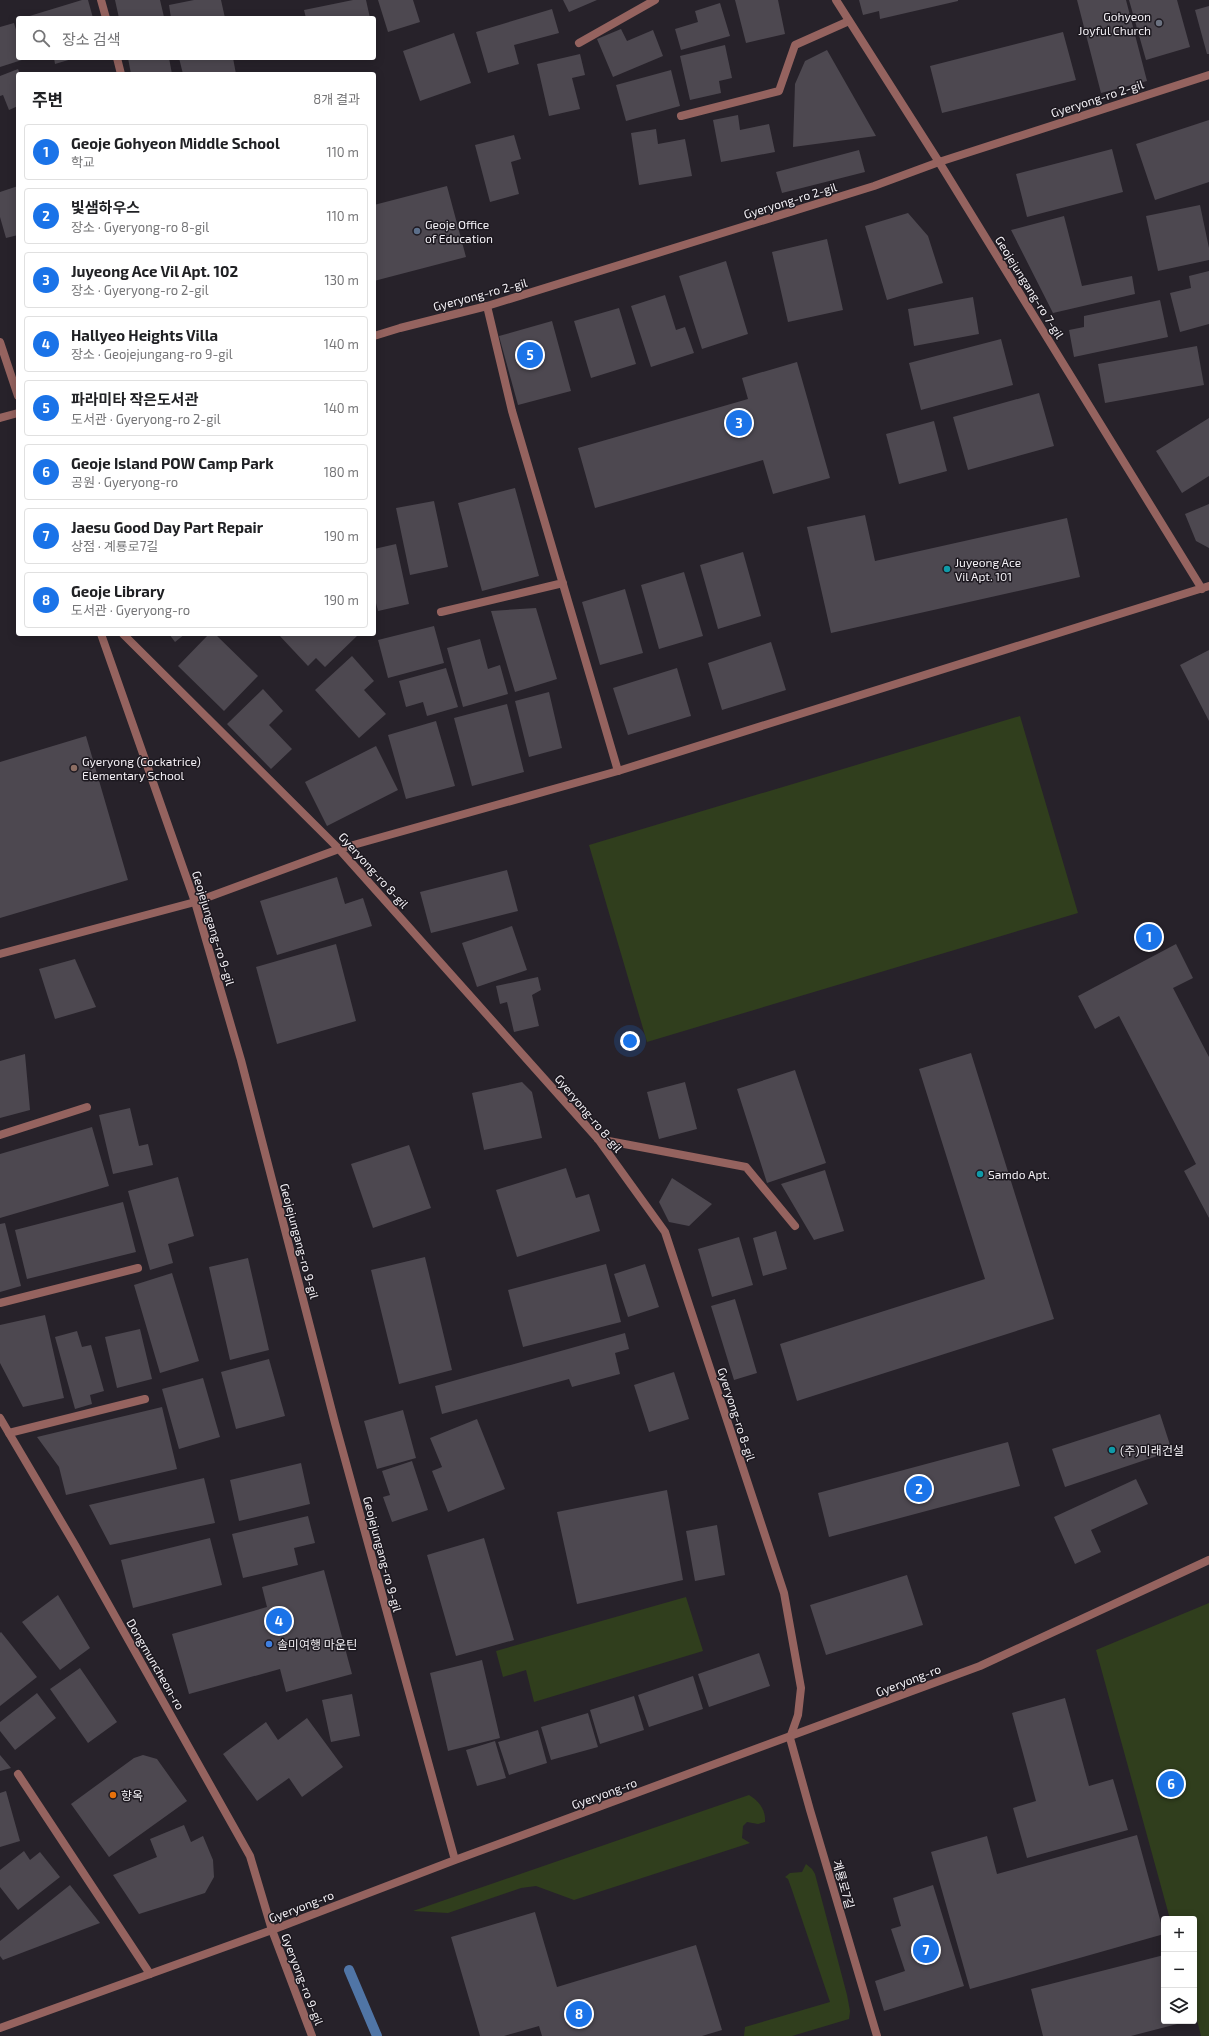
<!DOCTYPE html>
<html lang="ko">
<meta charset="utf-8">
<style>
body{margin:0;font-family:"Exo 2","Noto Sans KR",sans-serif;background:#f2f2f2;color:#202124}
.controls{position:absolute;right:12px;bottom:12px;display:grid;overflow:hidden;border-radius:4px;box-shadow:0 2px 10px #0003}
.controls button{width:36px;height:36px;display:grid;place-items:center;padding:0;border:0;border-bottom:1px solid #e0e0e0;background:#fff;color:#202124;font:20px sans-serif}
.you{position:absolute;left:630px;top:1041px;width:14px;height:14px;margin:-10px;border:3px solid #fff;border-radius:50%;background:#1a73e8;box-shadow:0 0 0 6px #1a73e833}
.badge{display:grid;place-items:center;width:26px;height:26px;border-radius:50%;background:#1a73e8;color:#fff;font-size:13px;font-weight:700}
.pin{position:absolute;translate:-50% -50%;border:2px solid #fff;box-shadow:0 1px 4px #0006}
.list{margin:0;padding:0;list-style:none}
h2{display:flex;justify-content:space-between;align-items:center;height:52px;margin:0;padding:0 16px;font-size:17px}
h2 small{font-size:13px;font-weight:400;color:#757577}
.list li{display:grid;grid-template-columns:26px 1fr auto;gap:12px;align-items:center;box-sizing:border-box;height:56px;margin:0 8px 8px;padding:0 8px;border:1px solid #e0e0e0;border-radius:4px}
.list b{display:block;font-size:15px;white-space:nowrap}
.list p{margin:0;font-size:13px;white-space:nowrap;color:#757577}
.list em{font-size:13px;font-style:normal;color:#757577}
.icon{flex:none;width:22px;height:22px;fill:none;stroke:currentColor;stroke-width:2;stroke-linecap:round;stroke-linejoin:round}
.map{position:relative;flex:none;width:1209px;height:2036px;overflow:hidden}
.search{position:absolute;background:#fff;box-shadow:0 2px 10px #0003;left:16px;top:16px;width:360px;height:44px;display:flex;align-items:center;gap:10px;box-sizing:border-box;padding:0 14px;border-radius:4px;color:#757577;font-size:15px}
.panel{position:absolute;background:#fff;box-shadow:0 2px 10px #0003;left:16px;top:72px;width:360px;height:564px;border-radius:4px}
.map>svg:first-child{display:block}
</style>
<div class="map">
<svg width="1209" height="2036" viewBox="0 0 1209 2036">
<rect width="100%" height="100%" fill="#27222a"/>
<path fill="#303e1d" d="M1020,716L1078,913L647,1042L589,845Z
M686,1597L703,1651L534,1702L526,1670L503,1677L496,1651Z
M1209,1603V2036H1201L1194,2008V1919H1170L1096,1650Z
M749,1795C759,1801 766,1810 765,1822L758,1824L747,1822L743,1826L742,1838L750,1843L574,1900L536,1886L521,1888L448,1913L413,1911Z
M806,1864L812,1869L815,1874L847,1995L850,2011L849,2019L792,2036H744L745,2027L830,2002L792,1890L788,1879L785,1877L790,1873L802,1872Z"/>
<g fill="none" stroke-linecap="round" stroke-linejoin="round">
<path stroke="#5075a6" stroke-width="10" d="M349,1970L377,2036"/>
</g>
<path fill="#4d4850" d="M82,0H88L93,18H23Z
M115,0H160L164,17L119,18Z
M194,0H221L225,18H171L169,5Z
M353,0H366L370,18H306L304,10Z
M378,0H413L420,22L388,32Z
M563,0H597L569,12Z
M735,0H778L785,34L746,43Z
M859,0H958V1L880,19L879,11L863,15Z
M1077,0H1126L1147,81L1101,93Z
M1129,0H1177L1190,47L1146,60Z
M720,3L730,36L681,50L675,29L698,22L695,11Z
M1209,6V54H1207L1195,10Z
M552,9L559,33L514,45L519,64L488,73L476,32Z
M14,23L18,36V58L25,59L0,67V27Z
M621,29L627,41L653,30L663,56L613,77L597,39Z
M1063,32L1076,80L942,113L930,66Z
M454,33L471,83L420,101L403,51Z
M725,45L732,78L719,81L721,93L690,100L680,56Z
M827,50L876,136L793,147L795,84L805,61Z
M580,54L585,75L572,78L580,109L549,116L537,64Z
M54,58H75L55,64Z
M128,58H169L172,74H131Z
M179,58H233L236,74H183Z
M18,69L20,74H18V106L9,110L3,95L0,96V76Z
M671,70L680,106L626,121L616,85Z
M738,115L740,130L769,124L775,152L721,162L713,120Z
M1209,120V182L1155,200L1136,144Z
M656,129L658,144L685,139L692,176L639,185L631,133Z
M514,135L521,159L511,162L519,194L490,202L475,145Z
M1112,149L1123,192L1027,217L1016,174Z
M859,150L865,172L782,193L776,172Z
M18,186V235L6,238L0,217V192Z
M447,186L466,257L374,281V205Z
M1200,205L1209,248V260L1158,271L1146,216Z
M908,213L928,236L943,283L887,300L865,226Z
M1064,216L1082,286L1132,276L1135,294L1053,313L1011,230Z
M827,239L843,310L788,322L772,252Z
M726,261L748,334L702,349L679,276Z
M1209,271V324L1180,332L1170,293L1191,288L1189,276Z
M665,295L676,330L685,327L694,353L651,367L631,306Z
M973,297L979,334L914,346L908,309Z
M1160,300L1168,337L1074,357L1069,330L1084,327V316Z
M619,308L636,364L591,378L574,321Z
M552,321L571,391L518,405L499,336Z
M1001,339L1013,385L921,410L909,363Z
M1197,346L1204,385L1105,403L1098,364Z
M797,362L830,478L773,494L763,460L595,508L578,448L748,399L742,378Z
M1039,393L1054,446L968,470L953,417Z
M1209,418V476L1182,493L1156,451Z
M934,421L947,471L899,484L886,434Z
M515,488L539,576L482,591L458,503Z
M434,501L448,567L410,575L396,508Z
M1209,504V548L1196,541L1185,514Z
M865,515L875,561L1067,518L1080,577L831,633L807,527Z
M396,544L409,604L378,611L374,595V549Z
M743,552L761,616L718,629L700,565Z
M684,572L703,636L659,649L641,585Z
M625,589L643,653L600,665L582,602Z
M536,608L557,679L515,692L491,611Z
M434,626L444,663L388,678L378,640Z
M169,634H185L175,642Z
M209,634H215L258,676L224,711L178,666Z
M278,634H359L325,667L316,658L308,666Z
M480,639L488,669L500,665L508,694L463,707L447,648Z
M771,642L786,690L722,710L708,663Z
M1209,650V721L1180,665Z
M352,656L374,681L364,690L386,714L359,738L315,690Z
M446,668L458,707L427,716L423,702L406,707L399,681Z
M677,668L691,716L628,735L613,688Z
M263,689L283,711L269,725L292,749L271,769L227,724Z
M549,692L562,748L529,757L515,701Z
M507,704L524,772L472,786L454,718Z
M436,721L455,786L406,799L388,735Z
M86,736L128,880L0,918V762Z
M376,746L398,790L327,826L305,782Z
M507,870L518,911L431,933L420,892Z
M337,877L345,904L363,898L372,926L277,955L260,901Z
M512,926L527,970L477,987L462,943Z
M336,944L356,1021L277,1044L256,967Z
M1176,944L1193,978L1173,988L1209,1057V1218L1184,1171L1196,1164L1119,1016L1095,1029L1078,996Z
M75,959L96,1007L55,1019L39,969Z
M538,977L541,990L532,995L539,1026L514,1032L507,1002L500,1004L496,986Z
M971,1053L1054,1319L797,1401L780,1344L985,1279L919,1069Z
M25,1054L30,1110L0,1118V1061Z
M795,1070L826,1163L767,1183L737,1089Z
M522,1082L532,1092L542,1138L484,1150L472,1093Z
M685,1082L697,1129L659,1139L647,1092Z
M130,1108L139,1146L148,1144L153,1165L113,1174L99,1115Z
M92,1127L109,1186L0,1218V1154Z
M409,1145L431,1208L373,1228L351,1164Z
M566,1168L576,1198L589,1194L600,1231L517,1257L496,1190Z
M825,1170L844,1231L814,1240L781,1184Z
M178,1177L194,1236L168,1244L173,1263L150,1270L128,1191Z
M672,1178L712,1204L689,1226L669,1222L659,1202Z
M123,1202L136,1252L27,1279L15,1230Z
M5,1223L21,1286L0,1292V1224Z
M776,1231L787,1269L763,1276L753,1238Z
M739,1237L753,1285L712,1297L698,1249Z
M425,1257L452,1370L399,1384L371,1270Z
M248,1258L269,1350L230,1360L209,1267Z
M606,1264L621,1322L523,1347L508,1290Z
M645,1264L659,1307L628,1317L614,1274Z
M172,1273L199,1361L160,1373L134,1285Z
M735,1299L757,1373L734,1380L711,1306Z
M45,1315L64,1398L23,1407L0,1363V1325Z
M140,1329L152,1379L117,1388L105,1337Z
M77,1331L82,1347L91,1345L104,1391L90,1395L92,1404L75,1409L55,1337Z
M625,1333L629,1349L615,1353L620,1374L572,1387L569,1379L442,1414L435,1386Z
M269,1359L285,1416L236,1429L221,1372Z
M674,1372L689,1419L649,1432L634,1385Z
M203,1378L220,1437L179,1449L162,1389Z
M162,1407L177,1469L66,1495L59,1467L37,1437Z
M403,1410L416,1458L377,1469L364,1421Z
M1160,1414L1172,1451L1065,1487L1052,1449Z
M477,1419L505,1489L448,1512L432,1471L442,1467L430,1438Z
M1008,1442L1020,1486L829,1537L818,1493Z
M412,1461L428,1510L392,1522L383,1497L390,1495L382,1471Z
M301,1463L310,1504L239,1521L230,1480Z
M204,1478L215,1523L110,1545L89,1505Z
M1136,1479L1148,1504L1091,1530L1101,1552L1075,1564L1054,1517Z
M667,1490L683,1580L577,1604L557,1512Z
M308,1516L315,1543L294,1548L298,1565L243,1578L232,1534Z
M717,1525L725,1575L695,1581L686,1531Z
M210,1538L222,1585L133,1608L121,1560Z
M484,1538L514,1640L456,1656L427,1555Z
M324,1570L352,1674L286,1692L280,1669L189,1694L172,1634L267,1607L262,1587Z
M907,1575L923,1625L826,1655L810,1605Z
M58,1595L90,1648L60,1670L22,1622Z
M1,1632L37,1677L0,1706V1633Z
M759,1653L770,1686L709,1707L698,1674Z
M482,1660L500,1738L448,1751L430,1673Z
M80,1668L117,1722L88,1743L50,1689Z
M693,1676L703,1709L649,1727L638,1695Z
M37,1693L56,1718L15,1750L0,1731V1722Z
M352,1694L360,1736L331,1742L322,1700Z
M634,1696L644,1730L600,1744L590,1710Z
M1065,1698L1089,1786L1113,1779L1128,1830L1027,1858L1013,1808L1036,1801L1012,1713Z
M588,1713L598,1747L551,1760L541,1727Z
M307,1718L343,1767L302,1797L289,1778L257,1801L223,1754L266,1722L278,1740Z
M538,1730L547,1763L509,1775L498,1742Z
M495,1741L506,1778L477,1786L466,1750Z
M0,1755L11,1768L0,1771Z
M143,1755L157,1759L187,1801L109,1857L71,1804L134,1758Z
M6,1791L20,1841L0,1847V1793Z
M184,1825L191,1842L203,1836L213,1860L214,1877L205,1893L139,1914L113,1875L157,1857L150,1839Z
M1137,1835L1164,1934L970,1989L931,1852L987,1836L997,1874Z
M24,1851L30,1860L40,1852L60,1877L18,1910L0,1887V1870Z
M70,1885L100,1923L3,1960L0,1956V1941Z
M933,1885L964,1986L884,2011L875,1981L905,1971L891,1929L901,1926L893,1898Z
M535,1912L557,1987L696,1945L722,2030L702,2036H542L539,2026L504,2036H480L451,1937Z
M1164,1955V2021H1181V2023L1131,2036H1043L1031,1989Z"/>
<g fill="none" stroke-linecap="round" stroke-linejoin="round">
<path stroke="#95635f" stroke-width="8" d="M101,0L106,18
M579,43L655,0
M117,58L121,74
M681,116L779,91L795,45L849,21
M487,306L512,411L618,771
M441,612L563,583
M0,1135L87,1107
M598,1139L746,1167L795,1226
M0,1303L138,1268
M9,1433L145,1399
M18,1774L150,1974"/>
<path stroke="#95635f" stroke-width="8" d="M836,0L939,162L1202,589
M374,336L400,328L487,306L874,186L939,162L1209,75
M0,418L18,413
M123,634L339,849L598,1139L665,1232L784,1593L801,1688L798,1715L790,1738L810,1810L877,2036
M0,954L195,902L339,849L618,771L1209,586
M272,1930L312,2036"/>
<path stroke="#95635f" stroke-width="8" d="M0,342L18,396
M101,634L195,902L241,1060L335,1423L455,1860
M0,1418L75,1545L250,1856L272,1930
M0,2028L272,1930L455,1860L980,1666L1209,1560"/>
</g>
<circle fill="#6b7280" stroke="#1d1920" stroke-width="1.5" cx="1159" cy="23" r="4"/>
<circle fill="#5c6f8a" stroke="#1d1920" stroke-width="1.5" cx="417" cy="231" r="4"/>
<g fill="#0f9aa8" stroke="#1d1920" stroke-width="1.5">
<circle cx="947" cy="569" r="4"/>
<circle cx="980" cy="1174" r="4"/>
<circle cx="1112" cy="1450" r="4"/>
</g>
<circle fill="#8d6e63" stroke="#1d1920" stroke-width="1.5" cx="74" cy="768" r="4"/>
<circle fill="#3f7fe0" stroke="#1d1920" stroke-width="1.5" cx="269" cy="1644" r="4"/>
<circle fill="#e8710a" stroke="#1d1920" stroke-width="1.5" cx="113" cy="1795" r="4"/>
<g text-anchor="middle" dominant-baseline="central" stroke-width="3" stroke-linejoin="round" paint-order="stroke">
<g font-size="12" fill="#f3f0f5" stroke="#1d1920" text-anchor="start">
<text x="1151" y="16" text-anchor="end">Gohyeon<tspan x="1151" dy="14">Joyful Church</tspan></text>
<text x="425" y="224">Geoje Office<tspan x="425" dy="14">of Education</tspan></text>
<text x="955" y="562">Juyeong Ace<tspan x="955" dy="14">Vil Apt. 101</tspan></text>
<text x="82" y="761">Gyeryong (Cockatrice)<tspan x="82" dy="14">Elementary School</tspan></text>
<text x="988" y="1174">Samdo Apt.</text>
<text x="1120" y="1450">(주)미래건설</text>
<text x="277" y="1644">솔미여행 마운틴</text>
<text x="121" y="1795">향옥</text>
</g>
<g font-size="12" fill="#f3f0f5" stroke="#1d1920">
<text transform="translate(1097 98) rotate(-18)">Gyeryong-ro 2-gil</text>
<text transform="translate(790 200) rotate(-17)">Gyeryong-ro 2-gil</text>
<text transform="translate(1030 287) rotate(58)">Geojejungang-ro 7-gil</text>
<text transform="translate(480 294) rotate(-15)">Gyeryong-ro 2-gil</text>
<text transform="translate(374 870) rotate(48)">Gyeryong-ro 8-gil</text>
<text transform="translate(214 928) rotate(73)">Geojejungang-ro 9-gil</text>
<text transform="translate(589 1113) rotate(50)">Gyeryong-ro 8-gil</text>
<text transform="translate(300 1241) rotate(75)">Geojejungang-ro 9-gil</text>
<text transform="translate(737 1414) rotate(72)">Gyeryong-ro 8-gil</text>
<text transform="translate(383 1554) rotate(75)">Geojejungang-ro 9-gil</text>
<text transform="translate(156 1664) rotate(60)">Dongmuncheon-ro</text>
<text transform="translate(908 1680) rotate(-21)">Gyeryong-ro</text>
<text transform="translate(604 1793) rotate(-20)">Gyeryong-ro</text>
<text transform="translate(844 1884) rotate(74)">계룡로7길</text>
<text transform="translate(301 1906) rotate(-21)">Gyeryong-ro</text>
<text transform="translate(303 1979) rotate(69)">Gyeryong-ro 9-gil</text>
</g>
</g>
</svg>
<div class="controls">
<button>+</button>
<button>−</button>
<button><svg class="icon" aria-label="layers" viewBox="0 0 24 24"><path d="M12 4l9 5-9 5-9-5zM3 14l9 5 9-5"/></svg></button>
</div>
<div class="you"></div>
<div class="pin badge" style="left:1149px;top:937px">1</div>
<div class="pin badge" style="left:919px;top:1489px">2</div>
<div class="pin badge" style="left:739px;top:423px">3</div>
<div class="pin badge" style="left:279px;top:1621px">4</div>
<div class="pin badge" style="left:530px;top:355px">5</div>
<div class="pin badge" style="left:1171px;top:1784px">6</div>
<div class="pin badge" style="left:926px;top:1950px">7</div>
<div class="pin badge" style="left:579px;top:2014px">8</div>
<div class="search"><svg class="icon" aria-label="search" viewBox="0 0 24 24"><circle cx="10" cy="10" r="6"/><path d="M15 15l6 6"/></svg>장소 검색</div>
<section class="panel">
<h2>주변<small>8개 결과</small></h2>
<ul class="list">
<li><span class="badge">1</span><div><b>Geoje Gohyeon Middle School</b><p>학교</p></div><em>110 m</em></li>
<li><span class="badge">2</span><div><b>빛샘하우스</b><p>장소 · Gyeryong-ro 8-gil</p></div><em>110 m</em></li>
<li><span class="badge">3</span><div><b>Juyeong Ace Vil Apt. 102</b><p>장소 · Gyeryong-ro 2-gil</p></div><em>130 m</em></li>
<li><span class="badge">4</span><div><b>Hallyeo Heights Villa</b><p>장소 · Geojejungang-ro 9-gil</p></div><em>140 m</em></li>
<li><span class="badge">5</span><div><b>파라미타 작은도서관</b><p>도서관 · Gyeryong-ro 2-gil</p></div><em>140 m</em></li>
<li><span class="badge">6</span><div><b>Geoje Island POW Camp Park</b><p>공원 · Gyeryong-ro</p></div><em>180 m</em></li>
<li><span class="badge">7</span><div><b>Jaesu Good Day Part Repair</b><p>상점 · 계룡로7길</p></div><em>190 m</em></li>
<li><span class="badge">8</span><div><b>Geoje Library</b><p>도서관 · Gyeryong-ro</p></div><em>190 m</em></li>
</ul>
</section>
</div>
